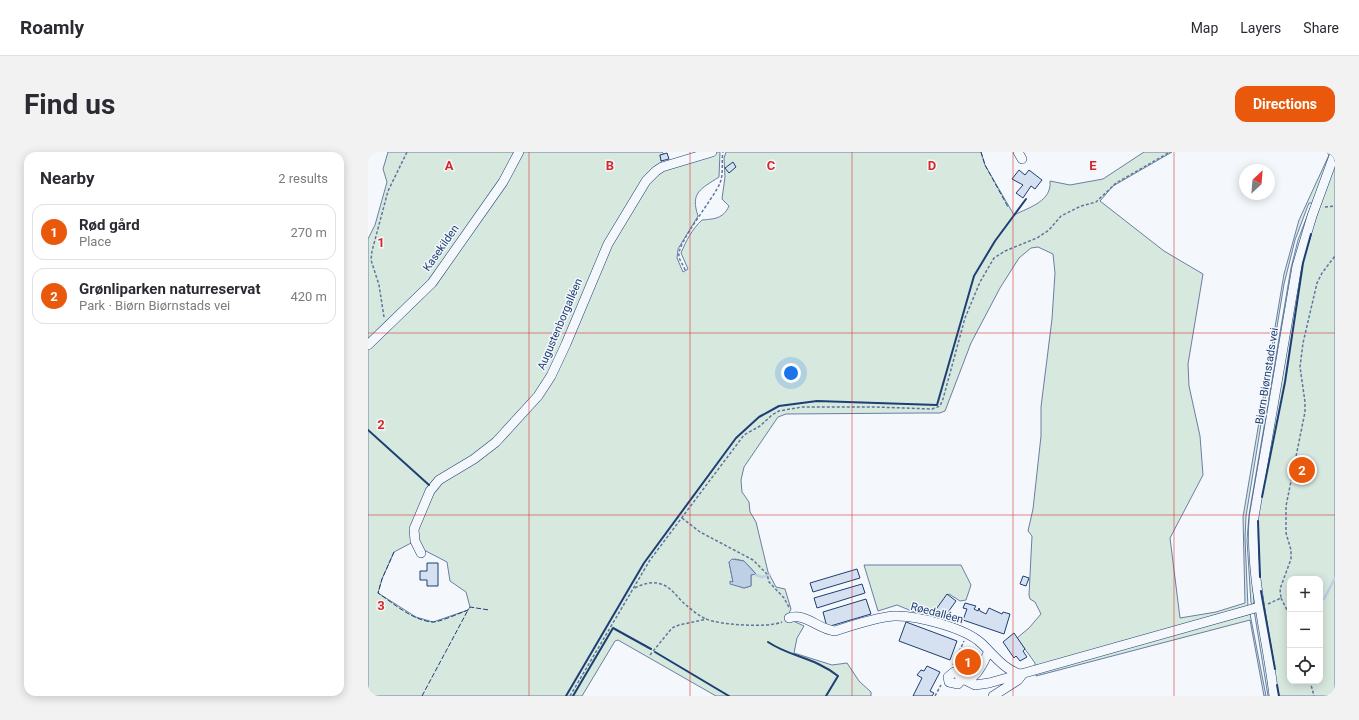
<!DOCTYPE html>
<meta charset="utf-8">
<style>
body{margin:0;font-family:Roboto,sans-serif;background:#f2f2f3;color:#2b2b33}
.controls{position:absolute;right:12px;bottom:12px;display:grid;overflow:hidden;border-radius:8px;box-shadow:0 2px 10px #0003}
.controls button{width:36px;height:36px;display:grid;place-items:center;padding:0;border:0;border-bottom:1px solid #e1e1e2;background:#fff;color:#2b2b33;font:20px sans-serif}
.compass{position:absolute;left:871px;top:12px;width:36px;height:36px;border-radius:50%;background:#fff;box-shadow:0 2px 10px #0003;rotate:26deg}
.you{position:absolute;left:423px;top:221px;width:14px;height:14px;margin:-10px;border:3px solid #fff;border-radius:50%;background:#1a73e8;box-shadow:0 0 0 6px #1a73e833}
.badge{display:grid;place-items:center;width:26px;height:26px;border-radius:50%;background:#ea580c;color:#fff;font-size:13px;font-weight:700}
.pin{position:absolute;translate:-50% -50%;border:2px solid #fff;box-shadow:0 1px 4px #0006}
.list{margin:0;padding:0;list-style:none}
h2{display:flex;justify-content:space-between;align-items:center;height:52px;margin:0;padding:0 16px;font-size:17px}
h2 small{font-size:13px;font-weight:400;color:#7c7c81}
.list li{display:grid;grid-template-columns:26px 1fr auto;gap:12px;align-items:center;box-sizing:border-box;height:56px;margin:0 8px 8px;padding:0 8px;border:1px solid #e1e1e2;border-radius:12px}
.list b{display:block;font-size:15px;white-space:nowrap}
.list p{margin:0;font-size:13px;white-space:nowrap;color:#7c7c81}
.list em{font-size:13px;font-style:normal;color:#7c7c81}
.icon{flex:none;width:22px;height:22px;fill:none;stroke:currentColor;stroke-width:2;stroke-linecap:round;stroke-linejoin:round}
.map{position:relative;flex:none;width:967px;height:544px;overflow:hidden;border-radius:12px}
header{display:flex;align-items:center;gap:24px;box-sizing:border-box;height:56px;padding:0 20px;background:#fff;border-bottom:1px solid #e1e1e2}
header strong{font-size:19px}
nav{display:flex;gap:22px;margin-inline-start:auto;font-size:14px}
.intro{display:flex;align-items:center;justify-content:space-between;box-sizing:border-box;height:96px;padding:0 24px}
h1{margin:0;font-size:28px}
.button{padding:10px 18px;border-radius:12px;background:#ea580c;color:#fff;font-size:14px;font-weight:700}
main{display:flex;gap:24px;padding:0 24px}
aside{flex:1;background:#fff;border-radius:12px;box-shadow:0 2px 10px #0003}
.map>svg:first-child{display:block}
</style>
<header>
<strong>Roamly</strong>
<nav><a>Map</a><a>Layers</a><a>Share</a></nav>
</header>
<div class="intro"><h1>Find us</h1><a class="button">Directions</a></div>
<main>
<aside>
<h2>Nearby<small>2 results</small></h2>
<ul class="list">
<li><span class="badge">1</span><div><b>Rød gård</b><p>Place</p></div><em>270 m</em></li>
<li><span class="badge">2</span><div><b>Grønliparken naturreservat</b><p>Park · Biørn Biørnstads vei</p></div><em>420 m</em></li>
</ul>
</aside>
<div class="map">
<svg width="967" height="544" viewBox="0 0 967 544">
<rect width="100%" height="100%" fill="#f4f7fb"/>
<path fill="#d7e8df" stroke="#687fa3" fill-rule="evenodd" d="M20,0H294L296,2L292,3L294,12L279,25L250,69L226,117L185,217L169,243L127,288L110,303L66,331L57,344L45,373V390L26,400L14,427L10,441L48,465L65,470L100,458L102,455L98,440L82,429L79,410L52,396L47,384L48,374L57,351L66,336L75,327L111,305L124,295L161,258L177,238L200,193L237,102L255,68L280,29L292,17L333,6L347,0H352L351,25C333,37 322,40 330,64L310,97L309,106L315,120L320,117L313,101C318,89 324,77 334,68C346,67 355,67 361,54L354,47L357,25L356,6L358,0H613L617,13L646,63C662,55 684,49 682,29L702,33L735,27L776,0H804L745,34L732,49L796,99L835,122L820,212L821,234L832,284L835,323L802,386L812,466L848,460L877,451L875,365L916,122L931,68L961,3L959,0H965L946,51H941L939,56L927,88L916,132L878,364L877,386L880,456L667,515V511L649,486L661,476L673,462L667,450L662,447L661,443L664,384L660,379L665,357L673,284V255L684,167L687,121L685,102L670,95L663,96L651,106L632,136L603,191L577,259L572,261H553L418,262L410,265L376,315L373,328L374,340L381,350L382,360L388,370L400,420L408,435L417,437L423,457L420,463L421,467L436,474L429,486L426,501L464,513L479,511L491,529L503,540V544H348L250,488L247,489L214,544H0V87L7,73L19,30L15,17ZM367,407L376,409L388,422L383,423V434L376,436L362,431L365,430L361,410Z
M967,7V544H909L891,429L889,366L930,120ZM922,427H952V529H922Z
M943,54L927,110L883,410L886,449L885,453L883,451L879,388L881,363L923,116L930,88Z
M496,413H593L603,433L598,448L592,449L581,442L563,467L529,453L510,459Z
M886,458H889L903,544H900Z
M882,462L898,544H896L882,468L668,524V520Z"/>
<path fill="#bed0e5" stroke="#687fa3" d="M364,407L376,409L388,422L383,423V434L376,436L362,432V429L365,430L361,410Z"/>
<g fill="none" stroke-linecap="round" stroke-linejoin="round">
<path stroke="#bed0e5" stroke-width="2.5" d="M388,423L394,425L402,423
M956,447L967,426"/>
</g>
<path fill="#d5e0f0" stroke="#1d3f73" d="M299,1L301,7L293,9L292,3Z
M365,10L368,15L361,21L357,16Z
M651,18L657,23L661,18L674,28L667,37L663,34L655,46L648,41L655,33L644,27Z
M59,411H70V434H59V428H52V419H59Z
M489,417L492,426L445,440L442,431Z
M655,424L661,426L658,434L652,432Z
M494,432L497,441L449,456L446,446Z
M579,442L588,449L573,470L570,467L571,463L569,466L564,463Z
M498,447L503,462L459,475L455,460Z
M597,451L608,454L606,457L610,459L611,456L612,459L618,462L621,456L634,462L635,460L642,462L636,482L595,468L599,457L595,456Z
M538,470L589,489L582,508L531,489Z
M646,481L657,497L655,499L659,505L652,509L648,504L646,506L635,490Z
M559,514L572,520L562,539L566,541L564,544H545L554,526L549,523L553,518L556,519Z"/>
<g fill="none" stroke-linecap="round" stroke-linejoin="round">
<defs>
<path id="minor" d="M650,0L654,7
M0,193L64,131L135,30L151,0
M53,401L47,389L46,377L62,339L71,328L106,307L128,290L170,244L183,224L198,192L240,92L278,29L288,19L294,15L344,0
M421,466C437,460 451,478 467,479C482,474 511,465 526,464C548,463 597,476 613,491C625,502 637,519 653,522
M593,528L590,532L581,530L580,525L586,520L591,523L593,528C608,530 615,511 621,499
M599,529L607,533L621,531L891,455
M625,544L650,528L654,523
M906,544C899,484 882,426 886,365L929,114L944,64L967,1"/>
</defs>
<use href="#minor" stroke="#1d3f73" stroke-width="10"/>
<path stroke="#5e769c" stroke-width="1.5" stroke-dasharray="3 2" stroke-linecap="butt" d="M957,55L967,54
M317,118C316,114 311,108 311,104C308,92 346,46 352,31C356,21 353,10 355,0
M16,165L11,133L3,108L4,99L20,39L39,0
M314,366L332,380L385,408L399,422L401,430L416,446L422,457
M267,436C275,432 283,429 293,432C304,435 310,447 318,453C324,458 331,464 338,467C352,473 400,476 414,470
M913,446L922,464
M900,452L913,446L912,437L923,407V398L918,381V354L937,260V250L932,215L935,191L949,131L954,121L967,104
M282,503L304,476L311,473L339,467
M585,513L596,489
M942,529L946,544
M202,544L282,408L376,283L392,274L404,263L411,259L434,255H507L564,257L572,254L575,247L597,166L612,130L626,106L637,99L669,86L681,78L693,64L713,54L728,50L748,31L802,0
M567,544L573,533"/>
<use href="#minor" stroke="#f4f7fb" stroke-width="9"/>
<path stroke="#1d3f73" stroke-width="1" stroke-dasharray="5 2" stroke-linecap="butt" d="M613,0L617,13L640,55
M26,400L14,427L10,441C25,451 45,469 65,470C72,470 92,461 100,458L102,455L121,458
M54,544L100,458"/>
<path stroke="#1d3f73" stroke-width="2" d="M0,278L61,333
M894,345L917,230L935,111L943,82
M890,369L892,425
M893,439L907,517
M400,490C422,505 446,505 470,524L458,544
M287,500L361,544
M909,533L911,544
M198,544L276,411L368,286L391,265L411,254L449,249L569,253L606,124L627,89L658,47
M205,544L245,476L283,497"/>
</g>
<path fill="none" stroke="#d62828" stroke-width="1" stroke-opacity="0.55" d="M161,0V544M322,0V544M484,0V544M645,0V544M806,0V544M0,181H967M0,363H967"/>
<g text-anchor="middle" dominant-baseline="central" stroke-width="3" stroke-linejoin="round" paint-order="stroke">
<g font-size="11" fill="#1d3f73" stroke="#f4f7fb">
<text transform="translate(73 96) rotate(-55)">Kasekilden</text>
<text transform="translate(192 172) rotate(-67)">Augustenborgalléen</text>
<text transform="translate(899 224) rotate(-81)">Biørn Biørnstads vei</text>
<text transform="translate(569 461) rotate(15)">Røedalléen</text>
</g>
</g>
<g font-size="13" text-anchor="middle" font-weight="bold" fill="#d62828" stroke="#f4f7fb" stroke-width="3" stroke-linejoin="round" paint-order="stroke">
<text x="81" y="18">A</text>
<text x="242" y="18">B</text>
<text x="403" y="18">C</text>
<text x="564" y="18">D</text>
<text x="725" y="18">E</text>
<text x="13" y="95">1</text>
<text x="13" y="277">2</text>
<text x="13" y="458">3</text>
</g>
</svg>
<div class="controls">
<button>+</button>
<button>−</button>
<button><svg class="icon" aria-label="locate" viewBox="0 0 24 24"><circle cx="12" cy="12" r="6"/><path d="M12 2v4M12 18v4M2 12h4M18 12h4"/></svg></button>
</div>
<svg class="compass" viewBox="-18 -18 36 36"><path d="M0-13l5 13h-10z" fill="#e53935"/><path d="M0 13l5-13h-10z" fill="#7c7c81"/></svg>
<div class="you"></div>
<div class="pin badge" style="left:600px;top:510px">1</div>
<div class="pin badge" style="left:934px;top:318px">2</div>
</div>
</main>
